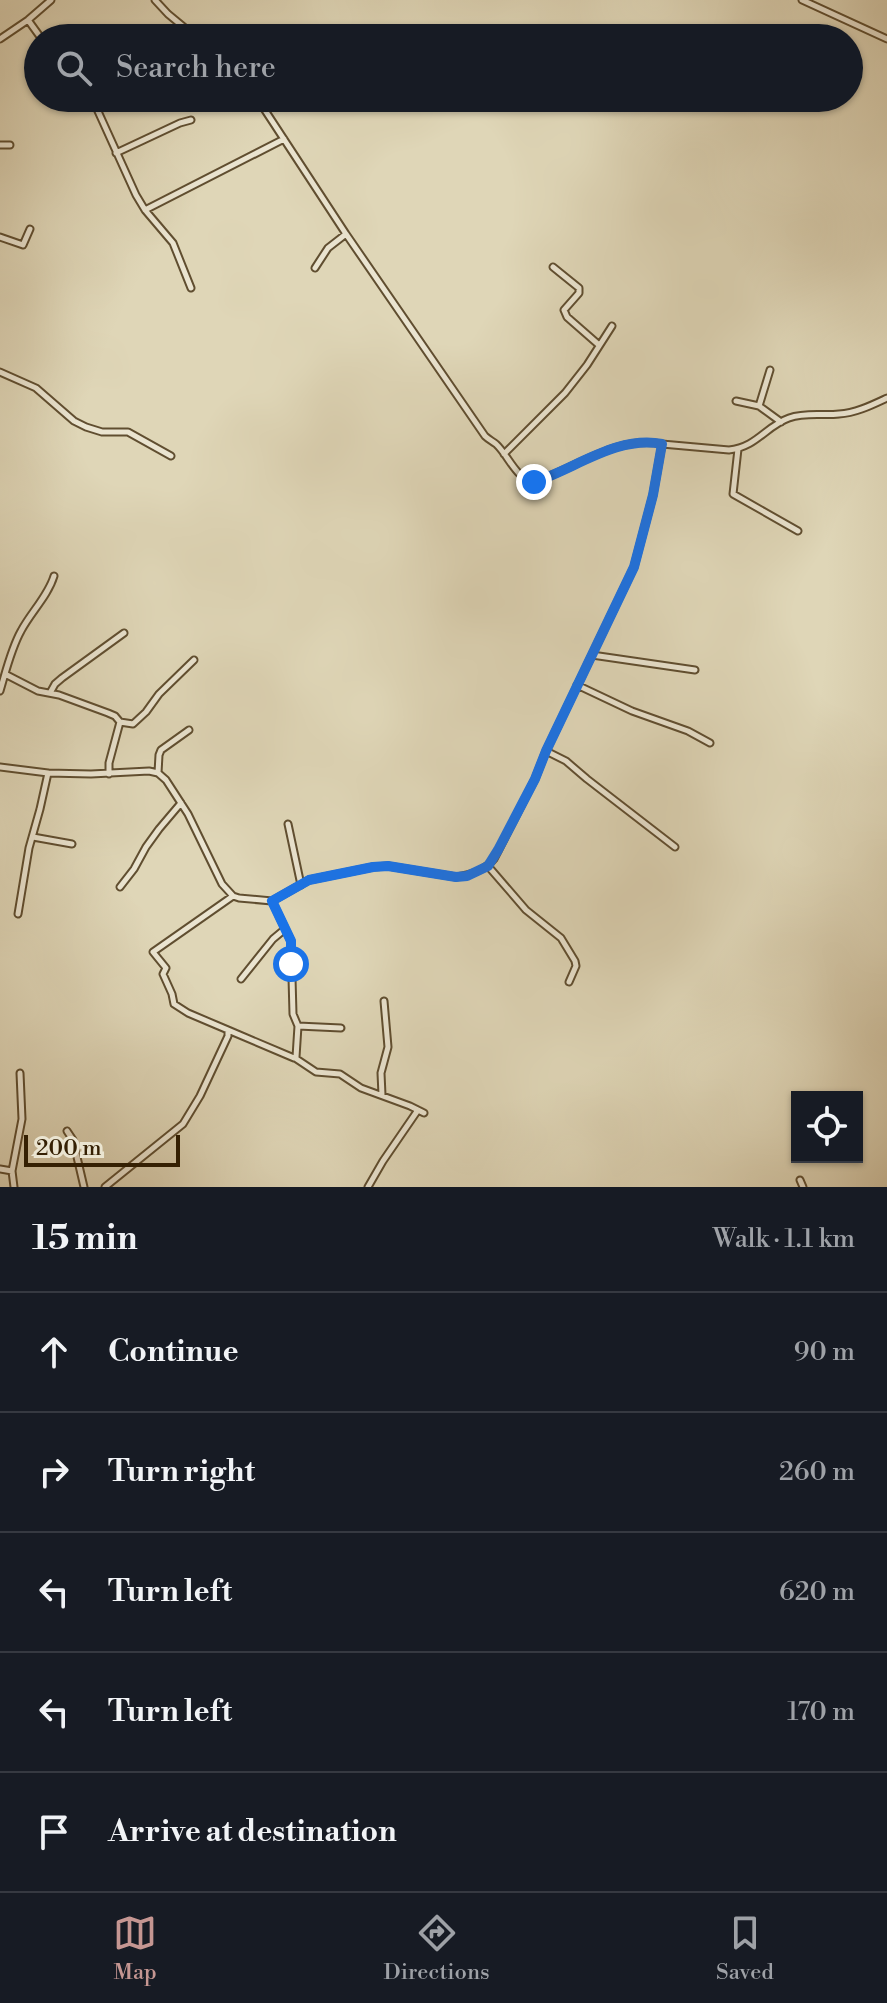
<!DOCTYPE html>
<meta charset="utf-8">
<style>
body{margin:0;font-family:"Libre Bodoni",serif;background:#242831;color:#f1f3f6}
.controls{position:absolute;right:24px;bottom:24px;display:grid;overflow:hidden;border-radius:0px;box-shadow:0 2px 6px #0004}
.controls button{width:72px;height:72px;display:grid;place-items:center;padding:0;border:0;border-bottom:2px solid #363941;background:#171b24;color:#f1f3f6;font:40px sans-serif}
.scale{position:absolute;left:24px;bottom:20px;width:156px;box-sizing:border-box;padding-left:8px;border:4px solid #352003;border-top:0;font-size:22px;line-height:28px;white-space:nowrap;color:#352003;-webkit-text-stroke:6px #eae4d0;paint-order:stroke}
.stop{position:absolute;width:24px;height:24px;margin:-18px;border:6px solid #1a73e8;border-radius:50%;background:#fff}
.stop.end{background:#1a73e8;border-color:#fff;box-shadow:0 2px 8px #0008}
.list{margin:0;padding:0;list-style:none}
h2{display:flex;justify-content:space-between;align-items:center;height:104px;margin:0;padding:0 32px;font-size:34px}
h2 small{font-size:26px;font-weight:400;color:#9ea1a6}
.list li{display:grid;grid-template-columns:52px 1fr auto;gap:24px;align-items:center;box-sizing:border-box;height:120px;padding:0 32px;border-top:2px solid #363941}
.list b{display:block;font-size:30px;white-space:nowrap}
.list em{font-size:26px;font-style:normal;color:#9ea1a6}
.icon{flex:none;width:44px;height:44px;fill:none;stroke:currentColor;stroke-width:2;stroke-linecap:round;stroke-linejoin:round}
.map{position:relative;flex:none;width:887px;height:1187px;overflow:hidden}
.search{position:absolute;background:#171b24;box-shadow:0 2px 6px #0004;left:24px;right:24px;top:24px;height:88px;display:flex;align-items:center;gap:20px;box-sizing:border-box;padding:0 28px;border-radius:44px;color:#9ea1a6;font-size:30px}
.sheet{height:704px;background:#171b24}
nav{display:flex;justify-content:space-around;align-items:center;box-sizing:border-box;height:112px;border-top:2px solid #363941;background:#171b24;font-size:22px;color:#9ea1a6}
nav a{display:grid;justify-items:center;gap:4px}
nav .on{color:#c59692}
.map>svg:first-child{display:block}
</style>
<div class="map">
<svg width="887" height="1187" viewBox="0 0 887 1187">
<rect width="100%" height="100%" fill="#dfd6b7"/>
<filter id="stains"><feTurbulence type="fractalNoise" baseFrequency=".0025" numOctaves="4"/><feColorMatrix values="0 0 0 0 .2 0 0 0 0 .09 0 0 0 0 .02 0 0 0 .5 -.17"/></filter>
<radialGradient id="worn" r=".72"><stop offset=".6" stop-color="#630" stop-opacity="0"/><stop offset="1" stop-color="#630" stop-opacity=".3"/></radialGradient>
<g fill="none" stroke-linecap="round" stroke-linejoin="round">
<defs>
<path id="minor" d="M155,0L168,14L197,38
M802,0L887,39
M28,20L41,38
M117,35L121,38
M0,39L28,20L51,0
M92,98L136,195L145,210L173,243L191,288
M257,98L346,234L485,436C488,439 492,441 496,444C509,456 515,478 534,482C575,469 616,435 662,444
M0,145H10
M116,153L180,123L191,120
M145,210L284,139
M0,237L23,245L30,229
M553,267L579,288V293L564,310L567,317L599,345
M315,268L328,248L346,234
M0,372L36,388L74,421L86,427L102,432H128L171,456
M736,401L759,406L781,422
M759,406L770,370
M738,449L733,494L798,531
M504,454L565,393L587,365L612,326
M592,655L695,670
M5,674L38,691L59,695L108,713L115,716L120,722L133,724L146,712L159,694L194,660
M577,685L632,711L688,731L710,743
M0,691C6,671 11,649 21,631C31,612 48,596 54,576
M50,693L55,684L62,678L124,633
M546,751L566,761L587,779L675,847
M0,767L48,773L91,774L149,771L158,773L166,780L188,814L222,884L233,896L239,898L272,901L309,880L373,867L388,866L456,877C470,875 485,870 494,859L535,779L546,751L634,567L653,495L662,444L729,450C757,447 766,426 789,418C806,412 823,416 839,414C856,413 872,405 887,398
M158,773L159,755L161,750L189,730
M109,774V763L120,722
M288,824L301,885
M33,837L72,844
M488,866L526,910L561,938L575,961L576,966L569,982
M120,887L134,869L146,847L159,829L181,803
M18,914L29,848L40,809L48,773
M241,979L273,939L285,929
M298,1026L341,1028
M228,1030L188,1013L174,1004L172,994L163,974L166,968L153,952L233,896
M295,1058L316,1072L340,1074L361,1088L410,1106L424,1113
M382,1095L381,1073L388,1047L384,1001
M67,1131L73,1140L84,1187
M0,1169L12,1171L22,1119L20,1073
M12,1171L14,1187
M800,1180L803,1187
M105,1187L183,1124L200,1096L228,1036V1030L294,1058L296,1057L298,1026L293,1014L291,941L272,901
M368,1187L383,1161L418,1110"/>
</defs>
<use href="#minor" stroke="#604e30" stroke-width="9"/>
<use href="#minor" stroke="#eae4d0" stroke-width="5"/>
</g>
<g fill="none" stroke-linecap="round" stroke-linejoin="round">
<path stroke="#1a73e8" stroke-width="10" d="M291,964V941L272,901L309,880L373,867L388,866L456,877L467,876L488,866L498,850L535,779L546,751L634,567L653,495L662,444C617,435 575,469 534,482"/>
</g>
<rect width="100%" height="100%" filter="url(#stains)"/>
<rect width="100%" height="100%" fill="url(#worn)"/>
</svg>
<div class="controls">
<button><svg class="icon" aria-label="locate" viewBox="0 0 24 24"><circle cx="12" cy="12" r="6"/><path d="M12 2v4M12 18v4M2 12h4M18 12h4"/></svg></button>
</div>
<div class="scale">200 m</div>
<div class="stop" style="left:291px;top:964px"></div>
<div class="stop end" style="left:534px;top:482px"></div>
<div class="search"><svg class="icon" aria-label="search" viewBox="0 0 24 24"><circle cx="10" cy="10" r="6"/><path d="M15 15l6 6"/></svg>Search here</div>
</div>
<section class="sheet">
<h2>15 min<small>Walk · 1.1 km</small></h2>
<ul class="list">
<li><svg class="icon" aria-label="ahead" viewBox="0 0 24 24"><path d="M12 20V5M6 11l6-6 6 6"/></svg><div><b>Continue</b></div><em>90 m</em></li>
<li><svg class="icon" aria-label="right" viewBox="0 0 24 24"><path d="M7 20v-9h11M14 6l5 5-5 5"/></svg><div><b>Turn right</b></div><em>260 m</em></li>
<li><svg class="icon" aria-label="left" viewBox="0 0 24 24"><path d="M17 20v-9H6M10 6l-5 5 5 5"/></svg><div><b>Turn left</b></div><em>620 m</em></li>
<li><svg class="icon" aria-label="left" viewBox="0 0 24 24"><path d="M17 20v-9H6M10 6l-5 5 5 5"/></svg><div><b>Turn left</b></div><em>170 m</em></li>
<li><svg class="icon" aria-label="arrive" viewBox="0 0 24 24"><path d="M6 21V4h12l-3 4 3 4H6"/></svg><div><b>Arrive at destination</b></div></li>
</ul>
</section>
<nav>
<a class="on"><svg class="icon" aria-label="map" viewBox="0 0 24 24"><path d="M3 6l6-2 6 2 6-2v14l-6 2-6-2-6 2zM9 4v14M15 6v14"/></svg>Map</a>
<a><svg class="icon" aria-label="directions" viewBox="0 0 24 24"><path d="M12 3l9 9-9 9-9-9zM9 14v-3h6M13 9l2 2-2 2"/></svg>Directions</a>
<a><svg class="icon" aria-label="saved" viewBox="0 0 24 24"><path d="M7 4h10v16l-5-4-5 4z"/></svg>Saved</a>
</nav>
